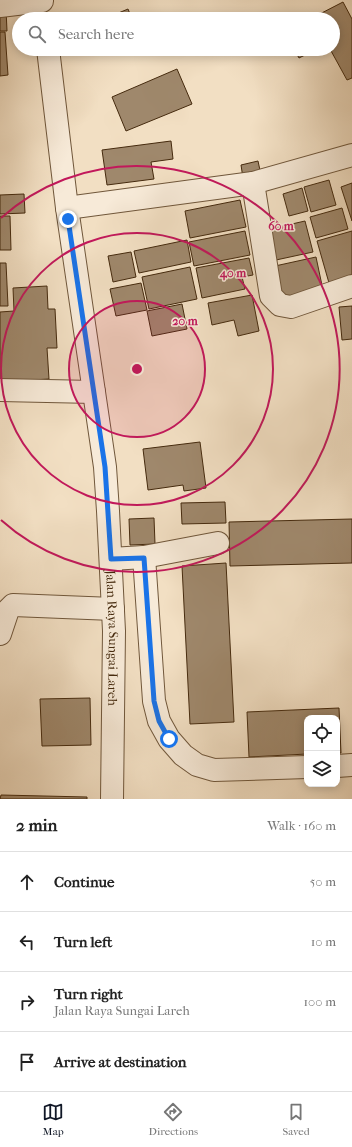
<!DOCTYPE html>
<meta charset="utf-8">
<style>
body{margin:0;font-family:"IM FELL French Canon",serif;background:#f6f6f6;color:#222}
.controls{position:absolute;right:12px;bottom:12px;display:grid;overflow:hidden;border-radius:8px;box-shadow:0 2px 10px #0003}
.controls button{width:36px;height:36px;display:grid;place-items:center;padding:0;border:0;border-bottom:1px solid #e0e0e0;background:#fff;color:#222;font:20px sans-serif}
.stop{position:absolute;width:12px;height:12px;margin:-9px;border:3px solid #1a73e8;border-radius:50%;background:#fff}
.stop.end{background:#1a73e8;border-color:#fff;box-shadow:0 1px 4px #0008}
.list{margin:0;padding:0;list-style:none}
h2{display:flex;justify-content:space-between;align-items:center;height:52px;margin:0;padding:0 16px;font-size:17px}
h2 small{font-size:13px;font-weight:400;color:#767676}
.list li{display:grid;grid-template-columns:26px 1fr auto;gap:12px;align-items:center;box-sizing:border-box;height:60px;padding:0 16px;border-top:1px solid #e0e0e0}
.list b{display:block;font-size:15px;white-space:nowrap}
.list p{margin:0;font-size:13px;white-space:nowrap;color:#767676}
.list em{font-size:13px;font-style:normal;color:#767676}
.icon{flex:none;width:22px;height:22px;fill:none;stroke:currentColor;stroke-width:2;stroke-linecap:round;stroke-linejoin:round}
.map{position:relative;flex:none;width:352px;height:799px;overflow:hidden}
.search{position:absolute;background:#fff;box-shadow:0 2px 10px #0003;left:12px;right:12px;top:12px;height:44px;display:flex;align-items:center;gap:10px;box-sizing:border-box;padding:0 14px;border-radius:22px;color:#767676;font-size:15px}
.sheet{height:292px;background:#fff}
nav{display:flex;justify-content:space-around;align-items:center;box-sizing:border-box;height:56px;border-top:1px solid #e0e0e0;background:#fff;font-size:11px;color:#767676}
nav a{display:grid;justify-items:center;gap:2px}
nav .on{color:#111827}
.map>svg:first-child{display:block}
</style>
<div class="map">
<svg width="352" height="799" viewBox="0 0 352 799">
<rect width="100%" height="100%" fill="#f2dfc3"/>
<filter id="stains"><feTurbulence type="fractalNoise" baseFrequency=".005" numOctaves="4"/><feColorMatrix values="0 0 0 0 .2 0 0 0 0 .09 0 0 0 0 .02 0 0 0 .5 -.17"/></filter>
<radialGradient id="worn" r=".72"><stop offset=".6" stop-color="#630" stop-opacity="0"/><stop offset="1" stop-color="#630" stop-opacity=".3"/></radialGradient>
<path fill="#9f886c" stroke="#452a0e" d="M343,2L352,19V78L347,80L330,49H333V19H310Z
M0,9H6L7,31H0Z
M128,9L132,19H104Z
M0,32H5L8,75L0,76Z
M84,49H100L86,55Z
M294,49H317L299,58Z
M177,69L192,104L126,131L112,97Z
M171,141L173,159L151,162L154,179L107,185L102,150Z
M258,161L261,175L243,178L241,165Z
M329,180L336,205L311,212L304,187Z
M352,183V221L341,187Z
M302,188L308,211L289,216L283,194Z
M24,194L25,213L0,214V195Z
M240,200L246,227L190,238L185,211Z
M342,208L348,229L316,238L310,217Z
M0,216H10L11,250H0Z
M305,221L313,252L276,260L270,229Z
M245,231L250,255L194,266L189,242Z
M352,231V276L329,283L317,241Z
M187,240L191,262L139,273L134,251Z
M131,252L136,277L113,282L108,256Z
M316,257L323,290L282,299L275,266Z
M249,258L253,275L242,277L245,289L202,298L196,268Z
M0,263H6L8,306H0Z
M190,267L197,299L149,309L142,277Z
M141,283L147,310L116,316L110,289Z
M47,286L48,309H55L57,348H47L49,379L0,382V312L14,311L13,288Z
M252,295L259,331L238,336L234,320L212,325L208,303Z
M182,304L187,329L152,336L147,311Z
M352,306V339L342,340L339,307Z
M200,442L206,488L184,491L183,485L148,490L143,449Z
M225,502L226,523L182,524L181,503Z
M154,518L155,544L130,545L129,519Z
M352,519V563L230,566L229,522Z
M226,563L234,722L190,724L182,566Z
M90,698L91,745L42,746L40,699Z
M339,708L341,753H337V718H307V754L249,757L247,712Z
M1,795L87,797V799H0Z"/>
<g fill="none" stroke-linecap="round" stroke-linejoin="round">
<defs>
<g id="minor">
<path d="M0,6L42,1"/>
<path id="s1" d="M48,49L67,208L105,467L108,511L114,631L112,799"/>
<path d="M253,183L271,296L280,305L291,307L352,286"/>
<path d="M67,208L253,183L352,155"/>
<path d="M0,390L94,392"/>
<path d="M144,557L154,701L159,721L169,739L183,755L197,765L214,770L307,767"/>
<path d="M111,559L144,557L218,543"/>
<path d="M0,634L8,610L13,605L113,609"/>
<path d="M337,766L352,765"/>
</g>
</defs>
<use href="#minor" stroke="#70573b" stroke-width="24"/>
<use href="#minor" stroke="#f7ead8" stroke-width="22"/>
</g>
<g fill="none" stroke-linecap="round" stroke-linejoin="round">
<path stroke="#1a73e8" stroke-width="5" d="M68,219L105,467L111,559L144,558L154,701L159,721L169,739"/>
</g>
<circle cx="137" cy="369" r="68" fill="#c2185b" fill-opacity=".12"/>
<g fill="none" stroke="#c2185b" stroke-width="2">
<circle cx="137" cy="369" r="68"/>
<circle cx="137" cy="369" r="136"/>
<path d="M1 218A203 203 0 1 1 1 520"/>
</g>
<g text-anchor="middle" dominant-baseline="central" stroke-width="3" stroke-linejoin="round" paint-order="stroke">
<g font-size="13" fill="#452a0e" stroke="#f7ead8">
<text stroke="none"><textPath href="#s1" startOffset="593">Jalan Raya Sungai Lareh</textPath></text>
</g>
</g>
<circle cx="137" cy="369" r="6" fill="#c2185b" stroke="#f7ead8" stroke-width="2"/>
<g font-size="12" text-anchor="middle" font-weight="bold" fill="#c2185b" stroke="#f7ead8" stroke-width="3" stroke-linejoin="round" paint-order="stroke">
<text x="281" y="230">60 m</text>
<text x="233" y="277">40 m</text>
<text x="185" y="325">20 m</text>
</g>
<rect width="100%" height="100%" filter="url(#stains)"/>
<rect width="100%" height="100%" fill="url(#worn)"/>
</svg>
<div class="controls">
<button><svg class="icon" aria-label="locate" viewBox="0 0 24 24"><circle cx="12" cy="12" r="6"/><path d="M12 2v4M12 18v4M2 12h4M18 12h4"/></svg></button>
<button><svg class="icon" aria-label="layers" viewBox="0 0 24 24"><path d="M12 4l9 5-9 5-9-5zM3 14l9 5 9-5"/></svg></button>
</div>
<div class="stop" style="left:169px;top:739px"></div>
<div class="stop end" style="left:68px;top:219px"></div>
<div class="search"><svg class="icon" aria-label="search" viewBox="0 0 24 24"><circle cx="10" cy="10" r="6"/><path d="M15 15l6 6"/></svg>Search here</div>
</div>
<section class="sheet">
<h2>2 min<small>Walk · 160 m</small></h2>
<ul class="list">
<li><svg class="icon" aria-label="ahead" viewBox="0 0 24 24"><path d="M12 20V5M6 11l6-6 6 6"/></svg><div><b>Continue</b></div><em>50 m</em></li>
<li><svg class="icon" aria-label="left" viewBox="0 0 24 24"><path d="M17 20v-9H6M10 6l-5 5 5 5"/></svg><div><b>Turn left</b></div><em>10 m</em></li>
<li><svg class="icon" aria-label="right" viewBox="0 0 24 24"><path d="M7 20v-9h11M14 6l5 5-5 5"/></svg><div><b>Turn right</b><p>Jalan Raya Sungai Lareh</p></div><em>100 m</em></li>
<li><svg class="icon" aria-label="arrive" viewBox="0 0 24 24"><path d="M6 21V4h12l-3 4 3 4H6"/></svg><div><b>Arrive at destination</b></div></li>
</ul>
</section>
<nav>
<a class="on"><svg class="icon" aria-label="map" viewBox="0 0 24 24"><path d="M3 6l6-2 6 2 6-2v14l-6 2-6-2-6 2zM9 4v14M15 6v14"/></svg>Map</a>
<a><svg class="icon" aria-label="directions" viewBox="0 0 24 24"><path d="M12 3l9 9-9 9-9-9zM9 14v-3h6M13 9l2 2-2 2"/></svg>Directions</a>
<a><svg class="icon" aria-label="saved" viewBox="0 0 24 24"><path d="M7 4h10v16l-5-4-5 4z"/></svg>Saved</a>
</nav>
